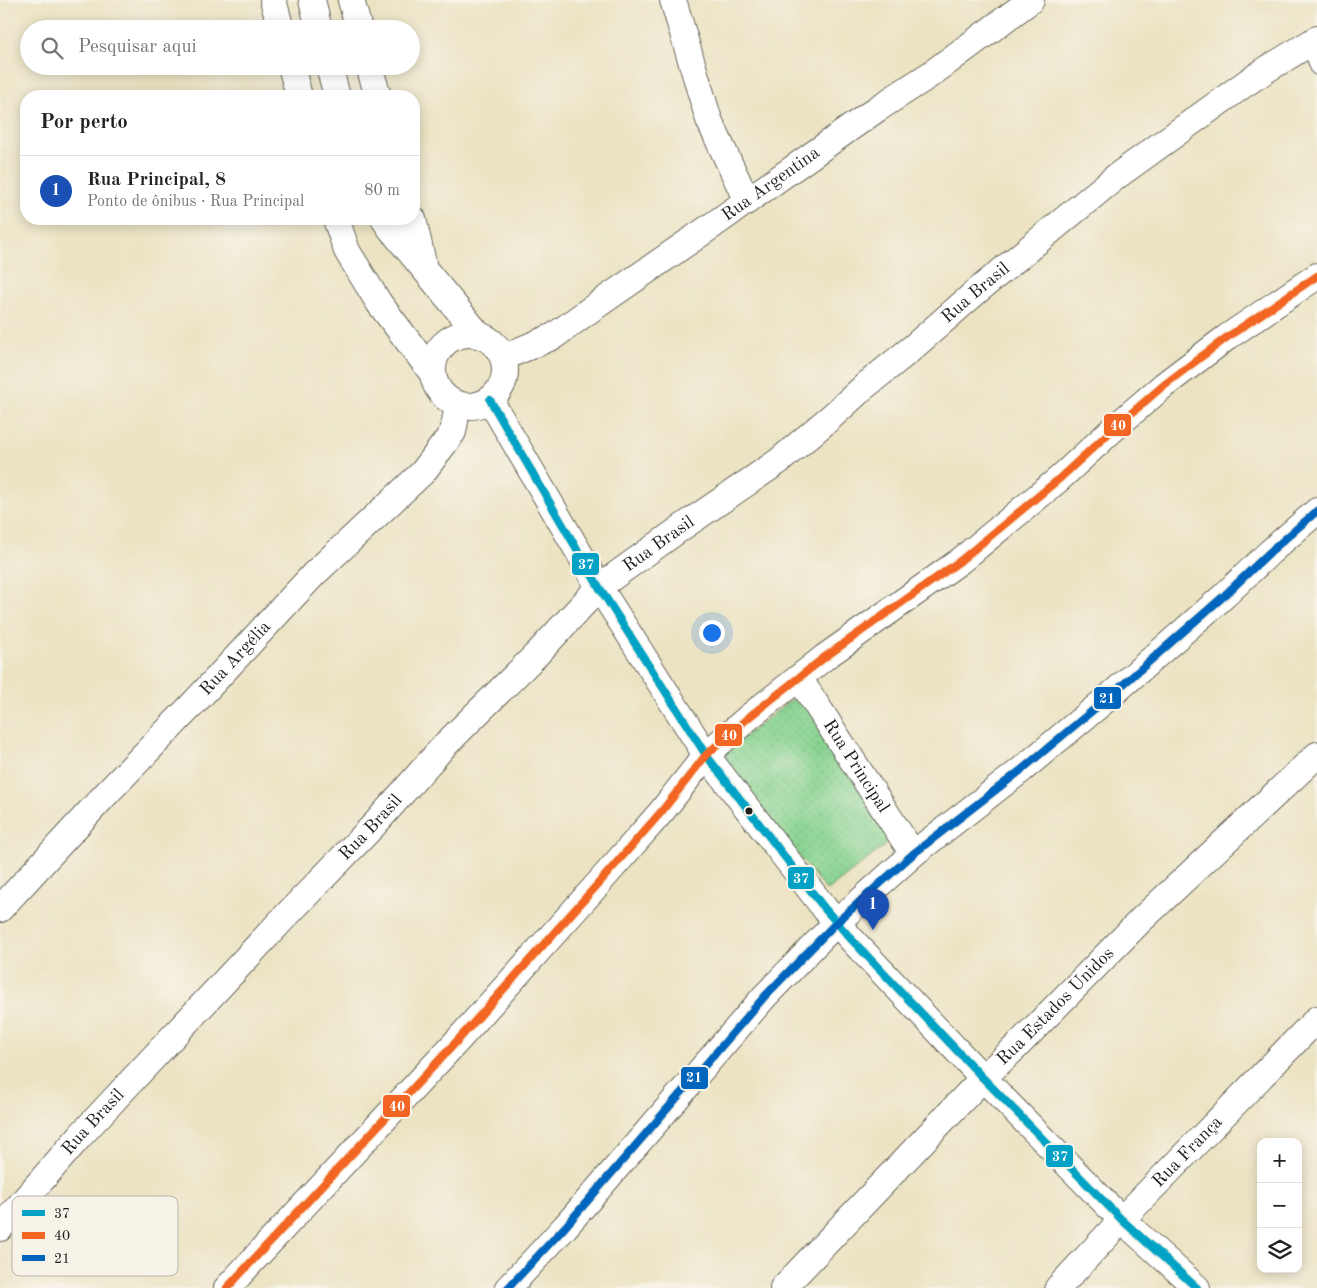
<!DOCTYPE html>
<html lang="pt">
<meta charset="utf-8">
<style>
body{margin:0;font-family:"Old Standard TT",serif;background:#f2f2f2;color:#202124}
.controls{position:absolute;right:15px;bottom:15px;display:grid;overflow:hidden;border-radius:10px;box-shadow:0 2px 12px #0003}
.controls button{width:45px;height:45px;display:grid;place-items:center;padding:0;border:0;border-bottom:1px solid #e0e0e0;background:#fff;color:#202124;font:25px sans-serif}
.you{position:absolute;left:711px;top:632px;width:18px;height:18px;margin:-12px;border:4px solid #fff;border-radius:50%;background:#1a73e8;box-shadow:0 0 0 8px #1a73e833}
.badge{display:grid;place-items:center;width:32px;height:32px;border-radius:50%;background:#2563eb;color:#fff;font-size:16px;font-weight:700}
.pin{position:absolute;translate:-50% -41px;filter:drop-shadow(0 1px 2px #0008)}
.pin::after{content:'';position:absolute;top:26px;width:18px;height:15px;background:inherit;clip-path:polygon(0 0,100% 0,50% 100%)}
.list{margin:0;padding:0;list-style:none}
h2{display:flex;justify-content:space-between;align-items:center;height:65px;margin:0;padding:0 20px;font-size:21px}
h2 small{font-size:16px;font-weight:400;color:#757577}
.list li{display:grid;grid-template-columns:32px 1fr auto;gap:15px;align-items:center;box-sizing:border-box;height:70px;padding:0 20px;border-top:1px solid #e0e0e0}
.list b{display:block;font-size:19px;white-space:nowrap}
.list p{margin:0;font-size:16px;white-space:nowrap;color:#757577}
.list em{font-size:16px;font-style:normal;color:#757577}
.icon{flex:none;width:28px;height:28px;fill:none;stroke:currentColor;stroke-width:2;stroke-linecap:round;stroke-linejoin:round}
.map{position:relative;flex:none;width:1317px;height:1288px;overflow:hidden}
.search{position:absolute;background:#fff;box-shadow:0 2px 12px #0003;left:20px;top:20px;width:400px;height:55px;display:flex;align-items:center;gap:12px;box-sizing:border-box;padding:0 18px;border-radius:28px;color:#757577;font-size:19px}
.panel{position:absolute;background:#fff;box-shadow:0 2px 12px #0003;left:20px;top:90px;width:400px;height:135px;border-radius:20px}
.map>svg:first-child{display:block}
</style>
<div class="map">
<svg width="1317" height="1288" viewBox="0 0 1317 1288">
<defs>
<pattern id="park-dots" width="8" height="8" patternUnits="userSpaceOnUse" patternTransform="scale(1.25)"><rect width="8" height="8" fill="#87d391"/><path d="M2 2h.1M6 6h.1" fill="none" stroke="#74b57c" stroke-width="1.8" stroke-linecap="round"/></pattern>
</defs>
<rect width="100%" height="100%" fill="#f7f3e8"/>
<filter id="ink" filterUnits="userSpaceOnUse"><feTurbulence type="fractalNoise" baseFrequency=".02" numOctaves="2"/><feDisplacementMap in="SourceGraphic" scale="10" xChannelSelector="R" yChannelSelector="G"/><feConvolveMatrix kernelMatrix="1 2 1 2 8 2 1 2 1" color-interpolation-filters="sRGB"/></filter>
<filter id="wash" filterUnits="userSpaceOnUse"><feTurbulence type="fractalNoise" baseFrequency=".0096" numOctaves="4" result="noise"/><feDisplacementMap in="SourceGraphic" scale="20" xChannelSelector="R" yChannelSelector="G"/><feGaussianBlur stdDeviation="1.12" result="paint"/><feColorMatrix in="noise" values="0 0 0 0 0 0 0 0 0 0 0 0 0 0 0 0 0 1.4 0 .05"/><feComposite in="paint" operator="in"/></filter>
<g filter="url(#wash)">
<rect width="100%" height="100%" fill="#ebe3c2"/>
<path fill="url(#park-dots)" stroke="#527856" d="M799,694L896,837L827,891L718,757Z"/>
</g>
<g filter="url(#ink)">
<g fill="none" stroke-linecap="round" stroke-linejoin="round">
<defs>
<path id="service" d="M1308,44L1317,69"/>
<g id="minor">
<path d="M273,0L281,29"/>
<path d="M312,0L319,29"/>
<path d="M351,0L359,29"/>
<path d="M673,0L709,120L747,201"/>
<path d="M291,66L299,96"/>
<path d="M329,66L337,96"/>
<path d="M369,66L378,96"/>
<path d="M336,219L347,251L379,303L433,374"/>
<path d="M384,219L391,229L478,334"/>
<path d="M413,219L423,263"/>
<circle cx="469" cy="370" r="36"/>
<path id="s1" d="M504,357L554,336L587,312L713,225L877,109L931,74L1031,0"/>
<path d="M490,400L599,587L706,755L825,909L852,940L983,1078L1122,1220L1197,1288"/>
<path id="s2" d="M799,678L913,854"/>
<path id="s3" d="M0,909L106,794L193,704L314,574L423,472L453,432L458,405"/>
<path id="s4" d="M0,1228L80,1136L280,922L374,825L444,746L538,653L599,587L681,528L779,461L831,417L865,386L911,349L976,292L1117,176L1246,83L1269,68L1317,39"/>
<path d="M227,1288L458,1040L598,884L662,811L706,755L749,717L825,657L960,561L1059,479L1112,430L1164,385L1226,338L1317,276"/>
<path d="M508,1288L565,1227L765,996L836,923L913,854L1020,771L1110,696L1225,595L1270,552L1317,511"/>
<path id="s5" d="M783,1288L983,1078L1018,1045L1141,920L1317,755"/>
<path id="s6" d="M1058,1288L1130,1211L1317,1019"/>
</g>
</defs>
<use href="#service" stroke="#646256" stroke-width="14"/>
<use href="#minor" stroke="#646256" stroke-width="28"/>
<use href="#service" stroke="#fff" stroke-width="12"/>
<use href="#minor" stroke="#fff" stroke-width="26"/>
<defs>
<path id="bus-1" d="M490,400L599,587L706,755L825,909L852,940L983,1078L1122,1220L1197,1288"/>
<path id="bus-2" d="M227,1288L458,1040L598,884L662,811L706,755L749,717L825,657L960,561L1059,479L1112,430L1164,385L1226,338L1317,276"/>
<path id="bus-3" d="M508,1288L565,1227L765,996L836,923L913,854L1020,771L1110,696L1225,595L1270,552L1317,511"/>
</defs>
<use href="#bus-1" stroke="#f7f3e8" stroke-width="11"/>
<use href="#bus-2" stroke="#f7f3e8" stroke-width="11"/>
<use href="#bus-3" stroke="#f7f3e8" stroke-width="11"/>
<use href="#bus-1" stroke="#01a2c5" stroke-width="8"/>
<use href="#bus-2" stroke="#f26522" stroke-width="8"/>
<use href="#bus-3" stroke="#0065bd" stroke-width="8"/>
</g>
</g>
<circle fill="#1c1c1c" stroke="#f7f3e8" stroke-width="2" cx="749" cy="811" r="4.5"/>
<g text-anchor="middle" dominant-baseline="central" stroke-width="4" stroke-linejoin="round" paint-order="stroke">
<g font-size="18" fill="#1c1c1c" stroke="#f7f3e8">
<text stroke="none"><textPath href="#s1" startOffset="319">Rua Argentina</textPath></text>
<text stroke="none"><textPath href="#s4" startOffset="1356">Rua Brasil</textPath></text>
<text stroke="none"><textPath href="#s4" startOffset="951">Rua Brasil</textPath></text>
<text stroke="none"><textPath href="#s3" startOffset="344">Rua Argélia</textPath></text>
<text stroke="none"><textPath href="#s2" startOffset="105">Rua Principal</textPath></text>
<text stroke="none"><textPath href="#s4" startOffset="546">Rua Brasil</textPath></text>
<text stroke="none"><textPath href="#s5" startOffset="392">Rua Estados Unidos</textPath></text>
<text stroke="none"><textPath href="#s4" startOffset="141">Rua Brasil</textPath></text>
<text stroke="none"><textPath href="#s6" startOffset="188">Rua França</textPath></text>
</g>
</g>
<rect x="12" y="1196" width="166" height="80" rx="8" fill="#f7f3e8" stroke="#b5b2ab" stroke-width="1"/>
<rect x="22" y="1210" width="23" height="6" fill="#01a2c5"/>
<rect x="22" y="1232" width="23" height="7" fill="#f26522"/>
<rect x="22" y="1255" width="23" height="6" fill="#0065bd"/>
<g font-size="14" fill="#1c1c1c">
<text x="54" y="1218">37</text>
<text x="54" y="1240">40</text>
<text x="54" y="1263">21</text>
</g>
<g stroke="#f7f3e8" stroke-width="2">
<rect x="1103" y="413" width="29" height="24" rx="5" fill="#f26522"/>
<rect x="571" y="552" width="29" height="24" rx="5" fill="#01a2c5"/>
<rect x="1093" y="686" width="29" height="24" rx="5" fill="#0065bd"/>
<rect x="714" y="723" width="29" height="24" rx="5" fill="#f26522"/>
<rect x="787" y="866" width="28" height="24" rx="5" fill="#01a2c5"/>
<rect x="680" y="1066" width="29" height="24" rx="5" fill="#0065bd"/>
<rect x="382" y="1094" width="29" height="24" rx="5" fill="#f26522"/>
<rect x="1045" y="1144" width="29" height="24" rx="5" fill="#01a2c5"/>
</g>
<g font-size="14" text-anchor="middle" font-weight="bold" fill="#fff">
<text x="1118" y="430">40</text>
<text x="586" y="569">37</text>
<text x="1107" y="703">21</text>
<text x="729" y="740">40</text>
<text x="801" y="883">37</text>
<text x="694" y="1082">21</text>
<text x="397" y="1111">40</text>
<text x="1060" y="1161">37</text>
</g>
</svg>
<div class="controls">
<button>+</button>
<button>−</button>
<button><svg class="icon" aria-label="layers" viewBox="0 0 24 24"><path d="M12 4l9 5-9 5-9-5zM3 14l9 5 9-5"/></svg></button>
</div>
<div class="you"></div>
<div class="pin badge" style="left:873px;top:930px;background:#1a4fb4">1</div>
<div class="search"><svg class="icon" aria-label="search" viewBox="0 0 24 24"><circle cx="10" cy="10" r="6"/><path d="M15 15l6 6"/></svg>Pesquisar aqui</div>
<section class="panel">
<h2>Por perto<small></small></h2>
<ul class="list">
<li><span class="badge" style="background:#1a4fb4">1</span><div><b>Rua Principal, 8</b><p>Ponto de ônibus · Rua Principal</p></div><em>80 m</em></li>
</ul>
</section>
</div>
